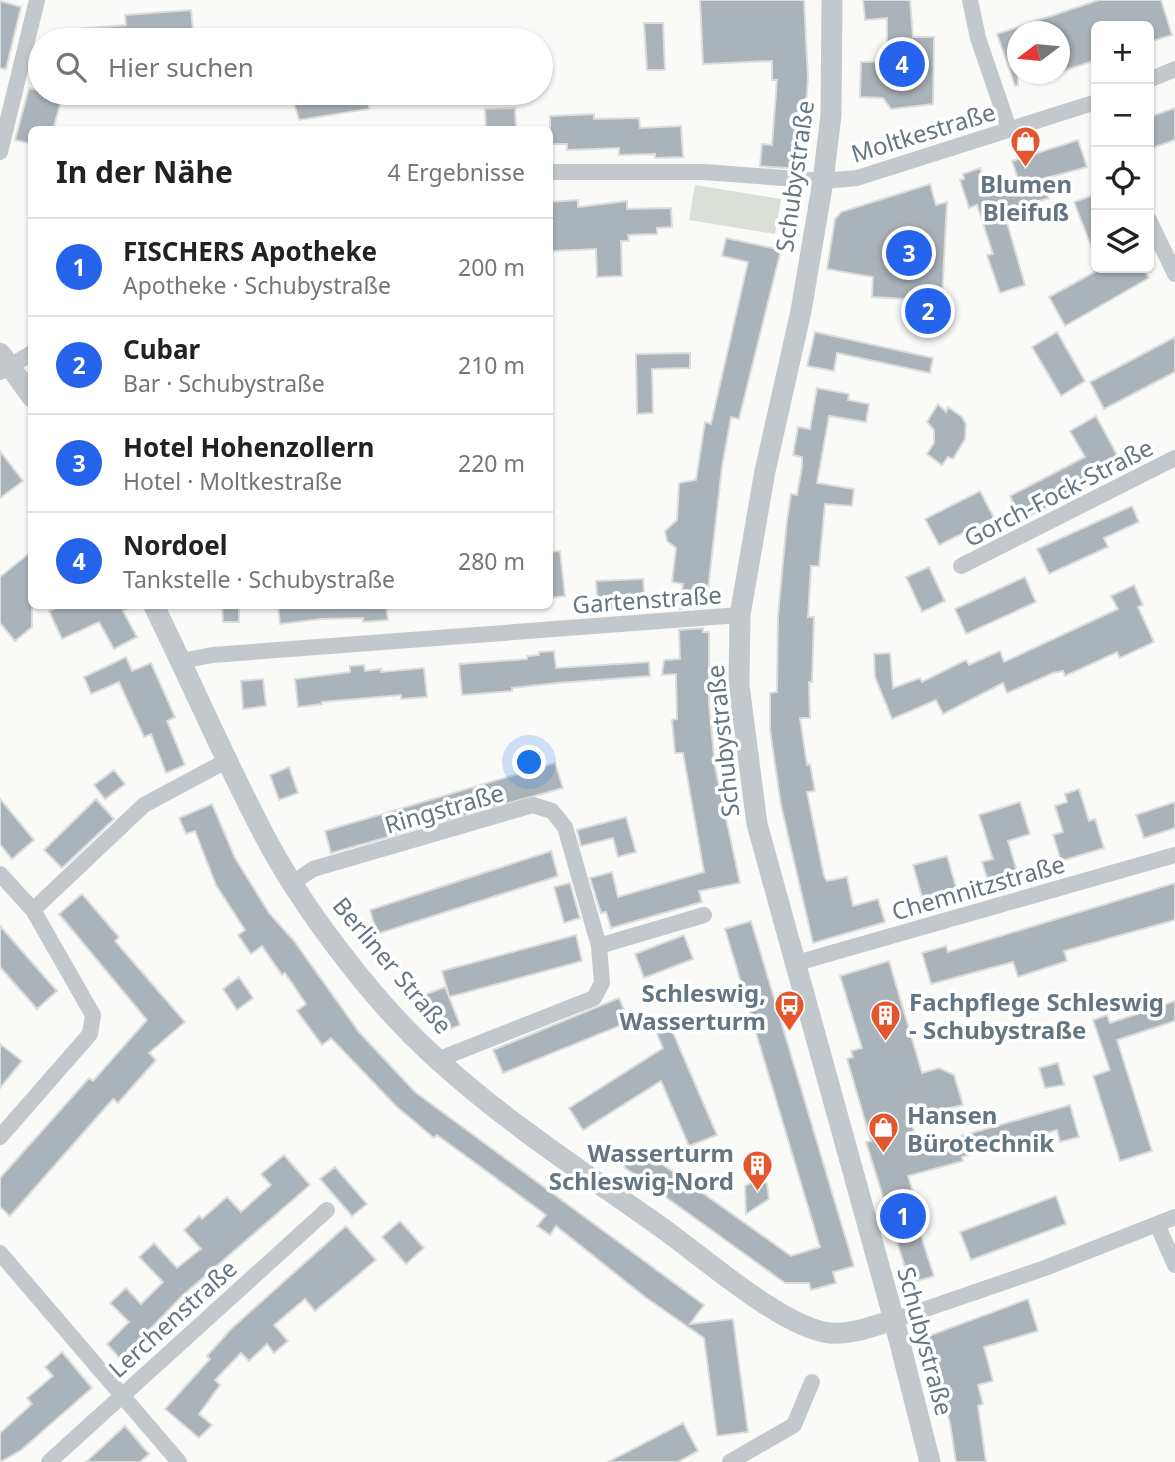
<!DOCTYPE html>
<html lang="de">
<meta charset="utf-8">
<style>
body{margin:0;font-family:"Noto Sans",sans-serif;background:#f2f2f2;color:#222}
.controls{position:absolute;right:21px;top:21px;display:grid;overflow:hidden;border-radius:10px;box-shadow:0 2px 5px #0004}
.controls button{width:63px;height:63px;display:grid;place-items:center;padding:0;border:0;border-bottom:2px solid #e0e0e0;background:#fff;color:#222;font:35px sans-serif}
.compass{position:absolute;left:1007px;top:21px;width:63px;height:63px;border-radius:50%;background:#fff;box-shadow:0 2px 5px #0004;rotate:254deg}
.you{position:absolute;left:530px;top:763px;width:24px;height:24px;margin:-18px;border:5px solid #fff;border-radius:50%;background:#1a73e8;box-shadow:0 0 0 10px #1a73e833}
.badge{display:grid;place-items:center;width:46px;height:46px;border-radius:50%;background:#2563eb;color:#fff;font-size:23px;font-weight:700}
.pin{position:absolute;translate:-50% -50%;border:4px solid #fff;box-shadow:0 2px 7px #0006}
.list{margin:0;padding:0;list-style:none}
h2{display:flex;justify-content:space-between;align-items:center;height:91px;margin:0;padding:0 28px;font-size:30px}
h2 small{font-size:23px;font-weight:400;color:#767676}
.list li{display:grid;grid-template-columns:46px 1fr auto;gap:21px;align-items:center;box-sizing:border-box;height:98px;padding:0 28px;border-top:2px solid #e0e0e0}
.list b{display:block;font-size:26px;white-space:nowrap}
.list p{margin:0;font-size:23px;white-space:nowrap;color:#767676}
.list em{font-size:23px;font-style:normal;color:#767676}
.icon{flex:none;width:38px;height:38px;fill:none;stroke:currentColor;stroke-width:2;stroke-linecap:round;stroke-linejoin:round}
.map{position:relative;flex:none;width:1175px;height:1462px;overflow:hidden}
.search{position:absolute;background:#fff;box-shadow:0 2px 5px #0004;left:28px;top:28px;width:525px;height:77px;display:flex;align-items:center;gap:18px;box-sizing:border-box;padding:0 24px;border-radius:38px;color:#767676;font-size:26px}
.panel{position:absolute;background:#fff;box-shadow:0 2px 5px #0004;left:28px;top:126px;width:525px;height:483px;border-radius:10px}
.map>svg:first-child{display:block}
</style>
<div class="map">
<svg width="1175" height="1462" viewBox="0 0 1175 1462">
<rect width="100%" height="100%" fill="#fafaf8"/>
<path fill="#dadfd7" d="M695,185L781,199L775,234L689,220Z"/>
<path fill="#aab3b9" stroke="#dcdcda" stroke-width="2" d="M700,0H804L808,79L801,169L760,166L762,144L772,145L777,80H772V61L703,64Z
M863,0H910L913,37H934L933,104L891,109L883,98L860,97L861,62H887V18L865,20Z
M1099,0H1161L1172,35L1149,42V26H1096V60L1060,72V32H1018V85L1015,86L997,34Z
M0,1L21,7L6,69L0,68Z
M191,10L194,40H77L76,29L126,25L125,15Z
M644,23H663L665,70H647Z
M29,88L62,97L53,130H32V144L15,140Z
M291,93H368L369,109L299,120Z
M515,108L516,130H486L485,109Z
M1175,108V140L1149,149V117Z
M594,114V119L639,118L640,128L681,126L683,157L655,158V154L619,155V148L567,150V144H550V116Z
M1078,140L1087,167L1043,179L1049,198L1004,212L1025,285L1000,293L987,255L993,254L977,205L969,208L960,180L964,179L963,174L980,168L989,195L1020,185L1012,161Z
M930,184L936,205L947,202L941,319L922,318L923,300L872,297L873,277L827,269L835,219L841,212Z
M1096,194V255L1095,256L1074,202Z
M578,200V207L627,201V209L671,208L672,227L657,228V234L628,235L629,241H621L622,276L597,277L596,249L552,251L550,202Z
M726,238L781,250L739,419L731,417L722,467L706,607L680,609L683,584L672,582L676,548L667,541L665,531L677,520L679,483L696,480L705,422L711,424L748,262L722,256Z
M1102,268H1143L1149,278L1065,326L1049,297Z
M815,332L933,358L930,373L837,353L834,371L807,366Z
M1057,332L1085,381L1061,396L1032,347Z
M1175,337V372L1104,409L1090,382Z
M690,353V368L652,369L653,413L637,414L636,354Z
M817,388L849,394L848,400L869,404L866,422L829,416L817,483L854,489L852,506L825,504L819,566H811L808,617H814L812,682H809L810,718H800L807,765L810,764L815,791L807,792L824,876L827,881L847,877L853,906L878,899L885,922L813,943L781,805L770,730V693L777,692L778,615L787,520L791,494L797,495L802,467V457L793,455L798,427L810,429Z
M938,404L946,412L948,407L962,417L966,424L965,439L953,459L948,457L942,465L927,454L934,443V430L927,422Z
M1096,416L1122,464L1076,489L1077,492L1022,520L1010,496L1085,457L1070,431Z
M0,451L23,481L0,498Z
M980,491L994,518L939,545L925,519Z
M1132,506L1139,522L1104,538L1108,547L1049,574L1037,549Z
M32,551V627L15,641L0,623V577Z
M560,551L565,596L550,598V552Z
M929,567L945,601L922,612L906,577Z
M1025,577L1036,602L966,634L955,609Z
M643,579L645,607L598,610L596,581Z
M1134,585L1143,605L1138,607L1154,642L1120,658L1117,652L1065,676L1063,671L1053,673L1007,693L1003,683L943,714L936,700L892,719L875,677L874,654L890,653L893,688L920,678L922,682L966,660L969,665L1000,651L1004,662L1118,609L1111,596Z
M60,606H134L123,611L137,637L114,649L99,622L62,639L49,611Z
M222,606H239V622H223Z
M278,606H386L388,620L363,622V618L321,619L280,624Z
M703,628V632H709V704L715,767L740,883L699,891L702,902L611,928L606,912L601,913L590,878L612,872L618,897L704,872L683,753H675L672,720L677,719L676,674L662,675L664,660L680,659L679,630Z
M554,651L556,668L649,662L650,676L557,683L512,688V691L462,695L459,664L527,659V656L539,655V652Z
M126,657L132,671L151,663L175,717L167,721L185,765L166,773L151,734L144,737L119,682L91,694L84,677Z
M364,665L365,671L381,669V672L424,668L427,697L401,699V695L322,702V704L298,707L295,679L350,672V666Z
M263,679L266,706L243,709L241,681Z
M555,763L563,788L331,853L325,831Z
M289,767L298,793L279,800L270,775Z
M114,770L125,784L105,799L94,785Z
M1079,789L1089,821L1095,819L1104,848L1061,861L1053,835L1063,832L1055,806L1067,802L1065,794Z
M0,799L34,840L12,859L0,844Z
M96,799L114,819L62,868L44,850Z
M1020,802L1030,834L1008,841L1018,875L989,884L982,862L993,859L979,815Z
M1175,802V828L1144,838L1136,815Z
M212,804L235,858L269,913L294,941L359,1032L415,1092L704,1305L690,1324L733,1319L748,1432L717,1436L704,1338L645,1297L556,1226L550,1235L537,1226L546,1215L437,1135L434,1138L397,1107L331,1038L322,1045L297,1011L306,1004L285,973L282,975L262,946L251,954L238,935L245,930L216,885L195,831L186,834L179,818Z
M626,817L636,852L618,857L613,838L581,846L577,830Z
M551,851L558,876L377,934L370,910Z
M947,856L957,890L923,900L913,865Z
M570,883L580,918L564,923L554,887Z
M1175,883V920L1064,951L1067,961L1018,977L1013,962L931,984L922,953L946,946L948,952Z
M82,894L119,937L115,941L185,1022L149,1053L156,1060L118,1103L113,1099L10,1216L0,1207V1178L89,1078L93,1081L147,1020L59,914Z
M751,921L854,1266L833,1272L836,1283L811,1290L809,1283H785L624,1167L638,1147L791,1256L820,1247L725,929Z
M0,926L57,991L37,1009L0,967Z
M576,935L582,961L449,997L460,1025L440,1033L424,995L445,987L449,996L442,971Z
M684,935L693,959L644,978L635,954Z
M889,961L922,1073L939,1068L954,1075L963,1105L910,1117L919,1148L1070,1105L1079,1137L1060,1142L1057,1130L962,1157L963,1161L908,1176L922,1222L917,1224L934,1276L910,1283L866,1142L871,1141L847,1059L853,1057L851,1051L862,1048L840,976Z
M239,977L253,998L237,1010L223,989Z
M619,998L629,1022L503,1073L493,1050Z
M1175,1001V1021L1117,1040L1152,1151L1120,1161L1093,1076L1110,1070L1093,1020L1107,1015L1110,1023Z
M665,1014L717,1135L689,1146L661,1081L583,1130L569,1108L663,1048L651,1020Z
M0,1044L22,1061L0,1088Z
M1058,1063L1064,1085L1045,1088L1039,1068Z
M284,1155L310,1185L182,1296L135,1345L139,1349L124,1363L107,1344L129,1322L110,1303L126,1288L141,1304L163,1282L139,1257L154,1243L177,1268L201,1249L184,1230L199,1216L202,1219L227,1197L241,1212L271,1185L261,1174Z
M335,1167L367,1204L352,1216L320,1179Z
M758,1179L767,1184L769,1199L746,1214L745,1186Z
M1056,1196L1066,1224L971,1260L960,1232Z
M400,1221L424,1248L406,1264L382,1237Z
M346,1226L376,1260L315,1311L305,1299L274,1325L288,1341L274,1353L267,1344L249,1361L241,1353L215,1380L220,1385L199,1414L212,1425L199,1438L165,1409L210,1359L207,1356L231,1329Z
M1028,1299L1038,1331L984,1347L993,1381L978,1385L983,1404L978,1406L986,1462H956L950,1423L926,1337Z
M62,1352L92,1388L20,1451L0,1462V1433L32,1404L27,1398L53,1376L45,1367Z
M683,1423L698,1451L678,1462H608Z
M125,1426L149,1454L140,1462H86Z"/>
<g fill="none" stroke-linecap="round" stroke-linejoin="round">
<path stroke="#c3c8cc" stroke-width="16" d="M970,0L978,38L1009,129
M1149,80L1175,69
M0,152L37,0
M550,172H704L823,181L857,178L1096,102
M1149,220L1175,274
M0,372L32,353
M961,566L1175,458
M182,661L212,655L740,615
M0,874L33,910L93,1015L90,1034L0,1137
M294,882L313,869L533,805L552,811L565,827L599,946L602,983L594,998L437,1060
M33,910L144,805L228,760
M599,946L704,915
M793,964L1175,855
M1157,1224L1175,1265
M0,1253L179,1462
M894,1320L1045,1268L1175,1217
M49,1462L327,1210
M730,1462L794,1425L812,1382"/>
<path stroke="#c3c8cc" stroke-width="21" d="M832,0L831,115L823,181L801,311L765,471L740,615L739,685L757,824L894,1320L930,1462
M0,353L32,397
M154,606C190,679 222,754 260,827C299,904 373,1002 438,1060C509,1125 591,1177 669,1233C707,1261 786,1329 830,1333C852,1335 873,1326 894,1320"/>
</g>
<defs>
<symbol id="shop-pin" viewBox="-11 -11 22 30"><path d="M0 17L-7.5 6A9.5 9.5 0 1 1 7.5 6Z" fill="#e4572e" stroke="#fff"/><path d="M-5-2.5h2.3a2.7 3.5 0 0 1 5.4 0H5L5.5 6h-11ZM-1.5-2.5h3a1.5 2.3 0 0 0-3 0Z" fill="#fff"/></symbol>
<symbol id="bus-pin" viewBox="-11 -11 22 30"><path d="M0 17L-7.5 6A9.5 9.5 0 1 1 7.5 6Z" fill="#e4572e" stroke="#fff"/><path d="M-5-6H5V4H4V6H2V4H-2V6H-4V4H-5ZM-3.5-4V0h7V-4ZM-3.5 1.2v1.5H-2V1.2ZM2 1.2v1.5H3.5V1.2Z" fill="#fff"/></symbol>
<symbol id="building-pin" viewBox="-11 -11 22 30"><path d="M0 17L-7.5 6A9.5 9.5 0 1 1 7.5 6Z" fill="#e4572e" stroke="#fff"/><path d="M-4-6H4V6H1V3H-1V6H-4ZM-2.5-4.3h1.7v1.8h-1.7ZM.8-4.3h1.7v1.8H.8ZM-2.5-1h1.7V.8h-1.7ZM.8-1h1.7V.8H.8Z" fill="#fff"/></symbol>
</defs>
<g fill-rule="evenodd">
<use href="#shop-pin" x="1008" y="124" width="35" height="47"/>
<use href="#bus-pin" x="772" y="988" width="35" height="47"/>
<use href="#building-pin" x="868" y="998" width="35" height="47"/>
<use href="#shop-pin" x="866" y="1110" width="35" height="47"/>
<use href="#building-pin" x="740" y="1148" width="35" height="47"/>
</g>
<g text-anchor="middle" dominant-baseline="central" stroke-width="7" stroke-linejoin="round" paint-order="stroke">
<g font-size="24" fill="#657683" stroke="#fff">
<text transform="translate(923 132) rotate(-17)">Moltkestraße</text>
<text transform="translate(794 176) rotate(-82)">Schubystraße</text>
<text transform="translate(1058 492) rotate(-27)">Gorch-Fock-Straße</text>
<text transform="translate(647 599) rotate(-4)">Gartenstraße</text>
<text transform="translate(722 741) rotate(-96)">Schubystraße</text>
<text transform="translate(444 808) rotate(-16)">Ringstraße</text>
<text transform="translate(978 887) rotate(-16)">Chemnitzstraße</text>
<text transform="translate(393 965) rotate(50)">Berliner Straße</text>
<text transform="translate(172 1318) rotate(-42)">Lerchenstraße</text>
<text transform="translate(926 1341) rotate(75)">Schubystraße</text>
</g>
<g font-size="24" font-weight="bold" fill="#657683" stroke="#fff" text-anchor="end">
<text x="1026" y="183" text-anchor="middle">Blumen<tspan x="1026" dy="28">Bleifuß</tspan></text>
<text x="766" y="992">Schleswig,<tspan x="766" dy="28">Wasserturm</tspan></text>
<text x="909" y="1001" text-anchor="start">Fachpflege Schleswig<tspan x="909" dy="28">- Schubystraße</tspan></text>
<text x="907" y="1114" text-anchor="start">Hansen<tspan x="907" dy="28">Bürotechnik</tspan></text>
<text x="734" y="1152">Wasserturm<tspan x="734" dy="28">Schleswig-Nord</tspan></text>
</g>
</g>
</svg>
<div class="controls">
<button>+</button>
<button>−</button>
<button><svg class="icon" aria-label="locate" viewBox="0 0 24 24"><circle cx="12" cy="12" r="6"/><path d="M12 2v4M12 18v4M2 12h4M18 12h4"/></svg></button>
<button><svg class="icon" aria-label="layers" viewBox="0 0 24 24"><path d="M12 4l9 5-9 5-9-5zM3 14l9 5 9-5"/></svg></button>
</div>
<svg class="compass" viewBox="-18 -18 36 36"><path d="M0-13l5 13h-10z" fill="#e53935"/><path d="M0 13l5-13h-10z" fill="#767676"/></svg>
<div class="you"></div>
<div class="pin badge" style="left:903px;top:1216px">1</div>
<div class="pin badge" style="left:928px;top:311px">2</div>
<div class="pin badge" style="left:909px;top:253px">3</div>
<div class="pin badge" style="left:902px;top:64px">4</div>
<div class="search"><svg class="icon" aria-label="search" viewBox="0 0 24 24"><circle cx="10" cy="10" r="6"/><path d="M15 15l6 6"/></svg>Hier suchen</div>
<section class="panel">
<h2>In der Nähe<small>4 Ergebnisse</small></h2>
<ul class="list">
<li><span class="badge">1</span><div><b>FISCHERS Apotheke</b><p>Apotheke · Schubystraße</p></div><em>200 m</em></li>
<li><span class="badge">2</span><div><b>Cubar</b><p>Bar · Schubystraße</p></div><em>210 m</em></li>
<li><span class="badge">3</span><div><b>Hotel Hohenzollern</b><p>Hotel · Moltkestraße</p></div><em>220 m</em></li>
<li><span class="badge">4</span><div><b>Nordoel</b><p>Tankstelle · Schubystraße</p></div><em>280 m</em></li>
</ul>
</section>
</div>
